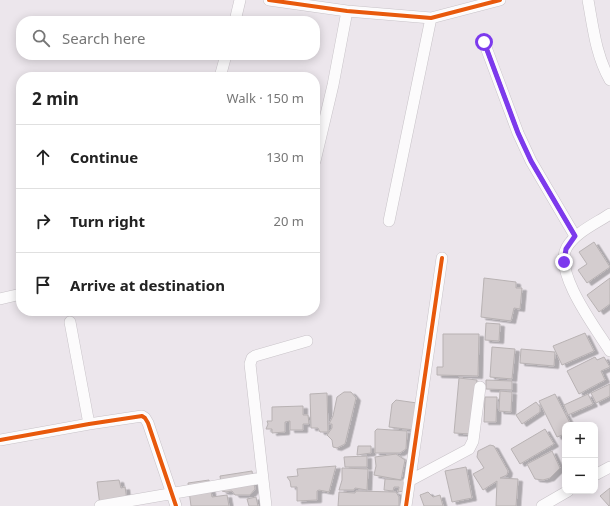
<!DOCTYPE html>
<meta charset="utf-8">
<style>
body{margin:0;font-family:"Noto Sans",sans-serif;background:#f2f2f2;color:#222}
.controls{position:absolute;right:12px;bottom:12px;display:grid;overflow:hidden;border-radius:8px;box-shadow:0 2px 10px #0003}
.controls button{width:36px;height:36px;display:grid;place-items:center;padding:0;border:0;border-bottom:1px solid #e0e0e0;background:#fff;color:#222;font:20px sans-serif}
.stop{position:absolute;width:12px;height:12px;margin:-9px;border:3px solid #7c3aed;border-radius:50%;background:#fff}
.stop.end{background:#7c3aed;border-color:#fff;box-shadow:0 1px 4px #0008}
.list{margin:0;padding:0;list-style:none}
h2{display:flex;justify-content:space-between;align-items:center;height:52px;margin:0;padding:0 16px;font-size:17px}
h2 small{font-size:13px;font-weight:400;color:#767676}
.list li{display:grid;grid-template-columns:26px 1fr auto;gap:12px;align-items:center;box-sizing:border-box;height:64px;padding:0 16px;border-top:1px solid #e0e0e0}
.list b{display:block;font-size:15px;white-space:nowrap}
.list em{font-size:13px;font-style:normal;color:#767676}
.icon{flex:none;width:22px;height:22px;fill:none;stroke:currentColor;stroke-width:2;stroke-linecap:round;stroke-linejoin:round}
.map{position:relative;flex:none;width:610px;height:506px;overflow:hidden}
.search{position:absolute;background:#fff;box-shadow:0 2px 10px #0003;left:16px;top:16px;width:304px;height:44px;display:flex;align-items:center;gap:10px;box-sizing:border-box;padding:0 14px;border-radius:16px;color:#767676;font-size:15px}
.panel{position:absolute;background:#fff;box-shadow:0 2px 10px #0003;left:16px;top:72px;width:304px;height:244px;border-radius:16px}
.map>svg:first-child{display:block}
</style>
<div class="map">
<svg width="610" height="506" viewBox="0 0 610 506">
<defs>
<filter id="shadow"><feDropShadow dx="4.5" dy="2.5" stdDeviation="0" flood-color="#0004"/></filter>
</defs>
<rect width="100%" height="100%" fill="#ece6ec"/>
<path fill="#d4cdcf" stroke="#b8b2b3" filter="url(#shadow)" d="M594,242L610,267L587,283L578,270L587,264L579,252Z
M484,278L516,282V288H522L520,309L514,308L511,321L481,317Z
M610,278V304L599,312L587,295Z
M486,323L500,324L499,341L485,340Z
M585,333L594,351L562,365L553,346Z
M443,334H479L478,376L437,375V367H443Z
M492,347L515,349L512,379L490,377Z
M521,349L555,352L554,366L520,363Z
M595,357L597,360L604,357L610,367L601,371L605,380L579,394L567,371Z
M459,378L477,380L471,434L454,433Z
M486,380L512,381V390L486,389Z
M610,384V396L596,403L591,393Z
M500,391L512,392L511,412L499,411Z
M344,392H351L356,398L345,444L337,448L333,447L332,440L327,435L332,428V424H329L333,416L337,397Z
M327,393L328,432H320L318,428H311L310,394Z
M555,394L571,425H565V434L557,437L539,401Z
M588,394L593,404L568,415L564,405Z
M485,397H497L496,422H484Z
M396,400L417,403L414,430L389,427L392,404Z
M536,402L540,407V412L522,424L516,415Z
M303,406V415H308L309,424H303V430H290V421L285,422V432L272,433V429H266L268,424L267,421H272V407Z
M377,429L407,431L406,449L400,453H375V431Z
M545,429L554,444L520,464L511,449Z
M490,445L494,446L508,471L507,475L500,478L518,479L516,506H496L497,481L483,490L473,474L484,468L477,457L478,451Z
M358,446H371V453L357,455Z
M552,451L560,468L550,478L543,480L535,479L527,464Z
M396,454L405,460L401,480L374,475L376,466L375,457Z
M367,456V467H345L344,457Z
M336,466L329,492L319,490L317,491V500L297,501V487H291L290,481L287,477L298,476L297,469Z
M466,467L472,498L452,502L445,471Z
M342,468L368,469L367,490L355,488L354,490H339L342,480Z
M252,471L255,489L250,495H235L232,491L226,492L222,491L220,476Z
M385,479L401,480L406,479L404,491L398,492L399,487H394L393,491L384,490Z
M119,480L121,488L125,487L128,506H100L97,482Z
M209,480L212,497L227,495L229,506H191L188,483Z
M610,488V506H609L600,496Z
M356,491L396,492L399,497V506H338L339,492L355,493Z
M428,492L433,497L440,495L443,506H424L420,495Z
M256,497L258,506H249L247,499Z"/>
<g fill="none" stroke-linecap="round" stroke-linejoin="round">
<defs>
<path id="minor" d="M269,0L347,11L431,18L500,0
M588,0C593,27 596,56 610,80
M235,21L240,0
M484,42L518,133L531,161L575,236
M220,77L226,55
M315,161L333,85L347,11
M610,214C595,224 576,232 567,247C552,271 597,330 610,351
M389,221L431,18
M0,299L21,294
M70,322L89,424
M0,440L89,424L142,416L145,418L148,423L176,506
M595,475L610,467
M409,481L469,449L473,441L480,387
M100,506L256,479
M266,506L250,364L252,358L255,356L307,341
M406,506L442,258
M542,506L568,491"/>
</defs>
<use href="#minor" stroke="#c8c3c8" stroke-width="12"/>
<use href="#minor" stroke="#fcfbfc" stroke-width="11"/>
<defs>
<path id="cycleway" d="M269,0L347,11L431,18L500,0
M484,42L518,133L531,161L575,236
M0,440L89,424L142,416L145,418L148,423L176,506
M406,506L442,258"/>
</defs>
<use href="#cycleway" stroke="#fff" stroke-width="6"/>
<use href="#cycleway" stroke="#e8590c" stroke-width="4"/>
</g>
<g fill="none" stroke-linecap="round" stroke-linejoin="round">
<path stroke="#7c3aed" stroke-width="5" d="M484,42L518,133L531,161L575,236L566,249L564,262"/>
</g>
</svg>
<div class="controls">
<button>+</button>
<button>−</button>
</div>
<div class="stop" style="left:484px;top:42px"></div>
<div class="stop end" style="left:564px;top:262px"></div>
<div class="search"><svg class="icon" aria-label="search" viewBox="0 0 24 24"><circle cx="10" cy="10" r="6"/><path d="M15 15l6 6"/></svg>Search here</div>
<section class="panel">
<h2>2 min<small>Walk · 150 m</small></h2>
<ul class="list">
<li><svg class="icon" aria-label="ahead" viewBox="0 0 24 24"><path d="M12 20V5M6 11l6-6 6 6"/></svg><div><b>Continue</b></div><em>130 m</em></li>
<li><svg class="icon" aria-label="right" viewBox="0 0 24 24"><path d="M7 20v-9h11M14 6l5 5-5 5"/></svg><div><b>Turn right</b></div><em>20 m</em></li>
<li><svg class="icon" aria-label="arrive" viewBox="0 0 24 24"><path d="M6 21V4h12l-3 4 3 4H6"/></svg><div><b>Arrive at destination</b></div></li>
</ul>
</section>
</div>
